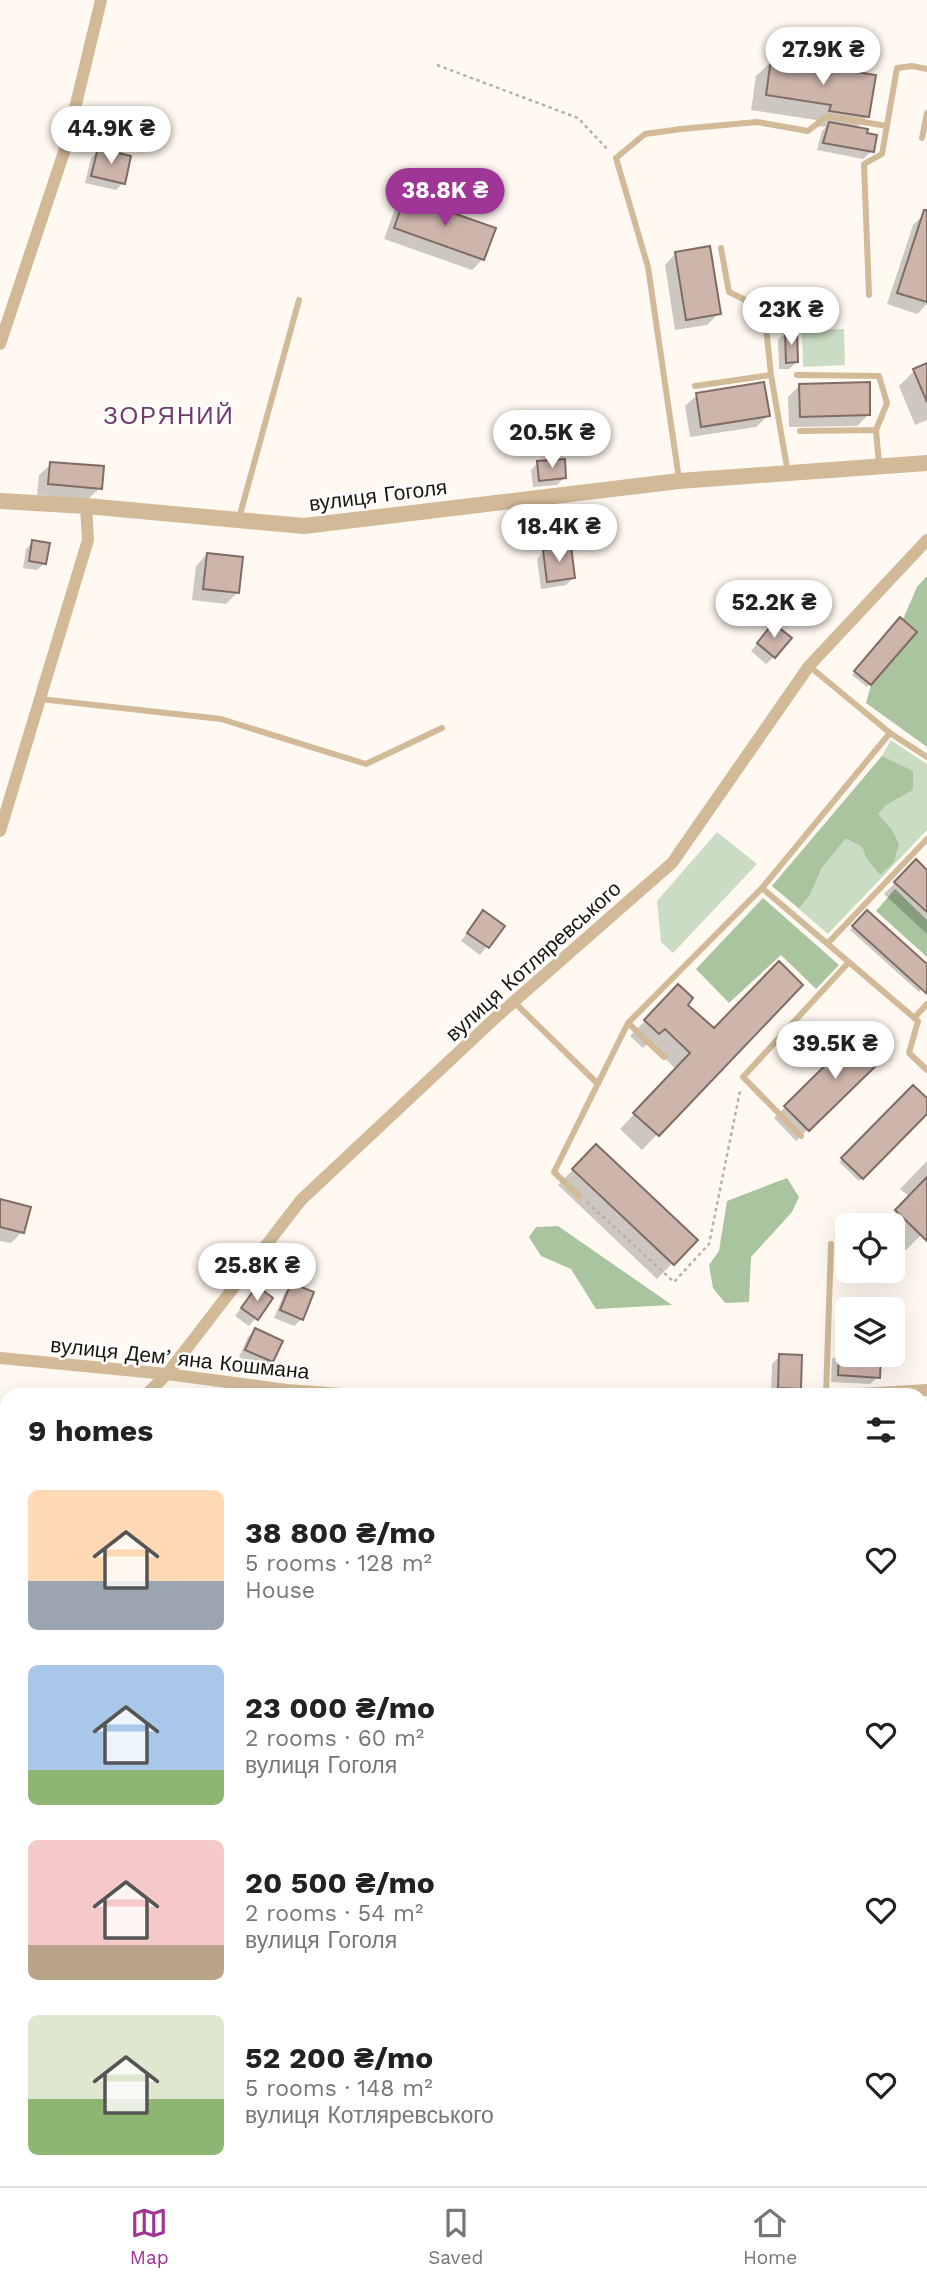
<!DOCTYPE html>
<html lang="en">
<head>
<meta charset="utf-8">
<style>
  :root { --surface:#fff; --page:#f2f2f2; --text:#222; --muted:#767676; --line:#e0e0e0; --accent:#9f3597 }
  body { margin:0; font-family:"Work Sans",sans-serif; background:var(--page); color:var(--text); height:100vh; display:flex; flex-direction:column; font-size:26px; white-space:nowrap }
  * { box-sizing:border-box; margin:0 }
  p { font-size:23px; color:var(--muted) }
  .icon { flex:none; width:38px; height:38px; fill:none; stroke:currentColor; stroke-width:2; stroke-linecap:round; stroke-linejoin:round }
  .map { position:relative; flex:1; overflow:hidden }
  .drawer { position:absolute; left:0px; top:1388px; width:928px; height:800px; display:flex; flex-direction:column; background:var(--surface); border-radius:21px 21px 0 0; box-shadow:0 7px 28px #0002 }
  .drawer>* { flex:none }
  .buttons { position:absolute; left:835px; top:1213px; display:grid; gap:14px }
  .buttons a { display:grid; place-items:center; width:70px; height:70px; border-radius:10px; background:var(--surface); box-shadow:0 7px 28px #0002; font-size:35px }
  .price { position:absolute; translate:-50% -60px; padding:0 16px; border-radius:24px; background:#fff; color:#222; font-size:23px; line-height:46px; filter:drop-shadow(0 2px 4px #0008) }
  .price::after { content:''; position:absolute; left:50%; top:42px; width:21px; height:16px; margin-left:-10px; background:inherit; clip-path:polygon(0 0,100% 0,50% 100%) }
  .price.on { background:var(--accent); color:#fff }
  ul { padding:0; list-style:none }
  li { display:flex; align-items:center; gap:21px; height:175px; padding:0 28px }
  li span { display:grid; place-items:center; flex:none; width:196px; height:140px; border-radius:10px; color:#555 }
  li>.icon { margin-inline-start:auto }
  span .icon { width:84px; height:84px; fill:#fffc; stroke-width:1 }
  li b { font-size:30px }
  h2 { display:flex; justify-content:space-between; align-items:center; height:84px; padding:0 28px; font-size:30px }
  .tabs { display:flex; justify-content:space-around; align-items:center; height:98px; border-top:2px solid var(--line); background:var(--surface); font-size:19px; color:var(--muted) }
  .tabs a { display:grid; justify-items:center; gap:4px }
  .tabs .on { color:var(--accent) }
  .map>svg:first-child { display:block }
  .green { fill:#cbdcc4 }
  .forest { fill:#abc4a0 }
  .shadow { fill:#0003 }
  .building { fill:#cdb5ac; stroke:#816c63; stroke-width:2 }
  .lines { fill:none; stroke-linecap:round; stroke-linejoin:round }
  .path { stroke:#b6b0a9; stroke-width:2.5; stroke-dasharray:3.5 3.5; stroke-linecap:butt }
  .service { stroke:#d2ba99; stroke-width:6 }
  .minor { stroke:#d2ba99; stroke-width:12 }
  .tertiary { stroke:#d2ba99; stroke-width:16 }
  .labels { text-anchor:middle; dominant-baseline:central; stroke-width:5; stroke-linejoin:round; paint-order:stroke }
  .street-label { font-size:21px; fill:#1b160f; stroke:#fff }
  .quarter-label { font-size:24px; letter-spacing:2px; fill:#6f3a6a; stroke:#fff }
</style>
</head>
<body>
<div class="map">
<svg width="927" height="2186" viewBox="0 0 927 2186">
  <rect width="100%" height="100%" fill="#fff9f1"/>
  <path class="green" d="M844 329 845 365 803 367 802 330Z
    M891 740 927 764V830L828 934 772 886 882 756Z
    M717 832 757 864 673 953 661 942 657 901Z"/>
  <path class="forest" d="M927 576V747L866 703 871 685 917 632 903 619 917 587Z
    M882 756 913 771V790L886 805 878 814 892 830 899 844 894 862 880 875 867 859 862 847 846 838 821 869 810 895 799 908 772 886Z
    M895 889 927 920V957L876 911Z
    M763 898 839 965 816 989 781 955 729 1003 696 969Z
    M787 1178 799 1197 792 1212 751 1257 749 1302 725 1303 713 1288 709 1265 719 1251 727 1201Z
    M558 1226 672 1305 596 1309 571 1269 541 1256 529 1237 536 1227Z"/>
  <path class="shadow" d="M772 61 868 116 856 128 865 135 875 136 871 152 863 159 817 150 822 131 826 127 815 126 816 120 751 110 756 76Z
    M99 150 123 183 116 190 85 183 91 158Z
    M406 198 483 259 472 270 384 239 395 209Z
    M924 214H927V304L917 314 887 304 913 225Z
    M676 253 719 313 707 325 675 330 665 265Z
    M785 333 797 362 789 369H779L778 340Z
    M927 365V420L915 425 899 386 914 371Z
    M800 385 868 415 857 426 789 427 788 397Z
    M697 395 768 416 756 427 690 437 685 406Z
    M538 462 564 478 557 485 533 487 531 470Z
    M51 464 100 488 88 499 37 495 39 475Z
    M33 542 45 563 37 570 23 568 26 549Z
    M544 551 573 578 566 585 541 589 537 559Z
    M207 554 238 592 226 604 192 600 196 566Z
    M900 620 915 632 867 687 852 675Z
    M766 633 774 657 766 664 751 651Z
    M916 862 927 872V934L884 894Z
    M483 912 503 926 480 955 461 941Z
    M867 913 927 967V983L919 992 850 930Z
    M801 985 642 1150 620 1129 676 1069 648 1043 643 1048 630 1036 678 987 686 1005 714 1030Z
    M860 1034 882 1057 796 1141 774 1118Z
    M913 1087 927 1100V1111L859 1181 839 1162Z
    M596 1146 695 1240 657 1279 558 1185Z
    M927 1161V1229L906 1250 892 1237V1225H883L910 1197 900 1189Z
    M0 1201 22 1232 11 1243 0 1241Z
    M292 1285 302 1319 294 1326 274 1318 285 1292Z
    M257 1288 256 1318 249 1326 235 1316Z
    M256 1330 281 1342 272 1361 264 1369 239 1357 248 1337Z
    M840 1352H847V1354L878 1377 870 1384 831 1382 832 1359Z
    M780 1356 799 1388 793 1395H771L772 1364Z"/>
  <path class="building" d="M771 59 876 75 869 117 829 111 831 105 766 95Z
    M829 122 868 129 867 133 877 135 874 152 823 143Z
    M98 148 131 156 125 184 91 176Z
    M405 196 496 228 484 260 394 228Z
    M924 210H927V302L897 293Z
    M710 246 721 314 686 320 675 252Z
    M785 331H797L798 362 786 363Z
    M927 363V402L913 369Z
    M764 382 770 416 701 427 696 393Z
    M870 382V415L800 417 799 384Z
    M565 459 566 478 539 481 537 461Z
    M50 462 104 466 102 489 48 484Z
    M32 540 50 543 46 564 29 561Z
    M571 546 575 578 547 582 543 550Z
    M207 553 243 557 239 593 203 589Z
    M900 617 917 632 871 685 854 671Z
    M773 623 792 638 775 658 757 643Z
    M916 859 927 870V912L894 882Z
    M483 910 505 926 489 948 467 933Z
    M867 910 927 964V994L852 926Z
    M779 961 803 985 659 1136 633 1113 690 1053 665 1029 659 1034 644 1020 678 984 693 998 688 1005 714 1028Z
    M860 1031 885 1057 809 1131 784 1106Z
    M913 1085 927 1098V1114L863 1179 841 1158Z
    M596 1144 698 1240 674 1265 572 1169Z
    M927 1177V1241L895 1210Z
    M0 1199 31 1207 24 1233 0 1227Z
    M291 1283 314 1292 303 1320 280 1310Z
    M257 1286 273 1298 258 1320 241 1308Z
    M255 1328 283 1341 273 1362 245 1350Z
    M779 1354 802 1355 801 1389 778 1388Z
    M839 1354H881L880 1378 838 1375Z"/>
  <g class="lines">
    <path class="path" d="M437 65 578 118 609 151
      M587 1202 674 1282 709 1244 740 1091"/>
    <path class="service" d="M922 138 927 113
      M721 248 729 292 764 309 771 375 788 473
      M869 295 864 164 882 154 897 68 912 66 927 69
      M797 375 879 376 887 403 876 430 879 464
      M695 386 771 375
      M800 431 876 430
      M679 479 648 267 616 158 645 134 681 129 757 122 808 131 827 116 887 126
      M239 518 299 300
      M809 666 890 733 927 757
      M40 699 221 719 366 764 442 728
      M762 888 918 1021 909 1053 927 1070
      M828 943 927 839
      M514 1002 598 1084
      M914 1018 927 1004
      M664 1057 628 1023 762 888 890 733
      M801 1136 743 1077 849 962
      M579 1196 554 1172 628 1023
      M826 1395 831 1244"/>
    <path class="minor" d="M0 344 66 146 101 0
      M0 831 88 540 86 506
      M0 1358 167 1374 287 1390 356 1395
      M146 1395 167 1374 301 1200 493 1020 672 863 809 666 927 540
      M844 1395 927 1390
      M0 1544 7 1537
      M920 1778 927 1770
      M0 1891 7 1899
      M920 1985 927 1987
      M539 2180 549 2186
      M580 2180 595 2186"/>
    <path class="tertiary" d="M0 501 86 506 304 526 679 481 927 463"/>
  </g>
  <g class="labels">
    <g class="street-label">
      <text transform="translate(378 495) rotate(-7)">вулиця Гоголя</text>
      <text transform="translate(533 961) rotate(-42)">вулиця Котляревського</text>
      <text transform="translate(180 1358) rotate(6)">вулиця Демʼяна Кошмана</text>
    </g>
    <g class="quarter-label">
      <text x="169" y="416">ЗОРЯНИЙ</text>
    </g>
  </g>
</svg>
<div class="buttons">
<a><svg class="icon" aria-label="locate" viewBox="0 0 24 24"><circle cx="12" cy="12" r="6"/><path d="M12 2v4M12 18v4M2 12h4M18 12h4"/></svg></a>
<a><svg class="icon" aria-label="layers" viewBox="0 0 24 24"><path d="M12 4l9 5-9 5-9-5zM3 14l9 5 9-5"/></svg></a>
</div>
<b class="price" style="left:823px;top:87px">27.9K ₴</b>
<b class="price" style="left:111px;top:166px">44.9K ₴</b>
<b class="price on" style="left:445px;top:228px">38.8K ₴</b>
<b class="price" style="left:791px;top:347px">23K ₴</b>
<b class="price" style="left:552px;top:470px">20.5K ₴</b>
<b class="price" style="left:559px;top:564px">18.4K ₴</b>
<b class="price" style="left:774px;top:640px">52.2K ₴</b>
<b class="price" style="left:835px;top:1081px">39.5K ₴</b>
<b class="price" style="left:257px;top:1303px">25.8K ₴</b>
<section class="drawer">
<h2>9 homes<svg class="icon" aria-label="filters" viewBox="0 0 24 24"><path d="M4 7h16M4 17h16"/><circle cx="9" cy="7" r="2"/><circle cx="15" cy="17" r="2"/></svg></h2>
<ul>
<li><span style="background:linear-gradient(#ffd9b3 65%,#9aa5b1 0)"><svg class="icon" aria-label="home" viewBox="0 0 24 24"><path d="M3 11l9-7 9 7M6 9v11h12V9"/></svg></span><div><b>38 800 ₴/mo</b><p>5 rooms · 128 m²</p><p>House</p></div><svg class="icon" aria-label="heart" viewBox="0 0 24 24"><path d="M12 20l-8-8c-3-5 5-10 8-4 3-6 11-1 8 4z"/></svg></li>
<li><span style="background:linear-gradient(#a9c7e8 75%,#8fb573 0)"><svg class="icon" aria-label="home" viewBox="0 0 24 24"><path d="M3 11l9-7 9 7M6 9v11h12V9"/></svg></span><div><b>23 000 ₴/mo</b><p>2 rooms · 60 m²</p><p>вулиця Гоголя</p></div><svg class="icon" aria-label="heart" viewBox="0 0 24 24"><path d="M12 20l-8-8c-3-5 5-10 8-4 3-6 11-1 8 4z"/></svg></li>
<li><span style="background:linear-gradient(#f6c9c9 75%,#b9a48a 0)"><svg class="icon" aria-label="home" viewBox="0 0 24 24"><path d="M3 11l9-7 9 7M6 9v11h12V9"/></svg></span><div><b>20 500 ₴/mo</b><p>2 rooms · 54 m²</p><p>вулиця Гоголя</p></div><svg class="icon" aria-label="heart" viewBox="0 0 24 24"><path d="M12 20l-8-8c-3-5 5-10 8-4 3-6 11-1 8 4z"/></svg></li>
<li><span style="background:linear-gradient(#dfe7d0 60%,#8fb573 0)"><svg class="icon" aria-label="home" viewBox="0 0 24 24"><path d="M3 11l9-7 9 7M6 9v11h12V9"/></svg></span><div><b>52 200 ₴/mo</b><p>5 rooms · 148 m²</p><p>вулиця Котляревського</p></div><svg class="icon" aria-label="heart" viewBox="0 0 24 24"><path d="M12 20l-8-8c-3-5 5-10 8-4 3-6 11-1 8 4z"/></svg></li>
</ul>
</section>
</div>
<nav class="tabs">
<a class="on"><svg class="icon" aria-label="map" viewBox="0 0 24 24"><path d="M3 6l6-2 6 2 6-2v14l-6 2-6-2-6 2zM9 4v14M15 6v14"/></svg>Map</a>
<a><svg class="icon" aria-label="saved" viewBox="0 0 24 24"><path d="M7 4h10v16l-5-4-5 4z"/></svg>Saved</a>
<a><svg class="icon" aria-label="home" viewBox="0 0 24 24"><path d="M3 11l9-7 9 7M6 9v11h12V9"/></svg>Home</a>
</nav>
</body>
</html>
